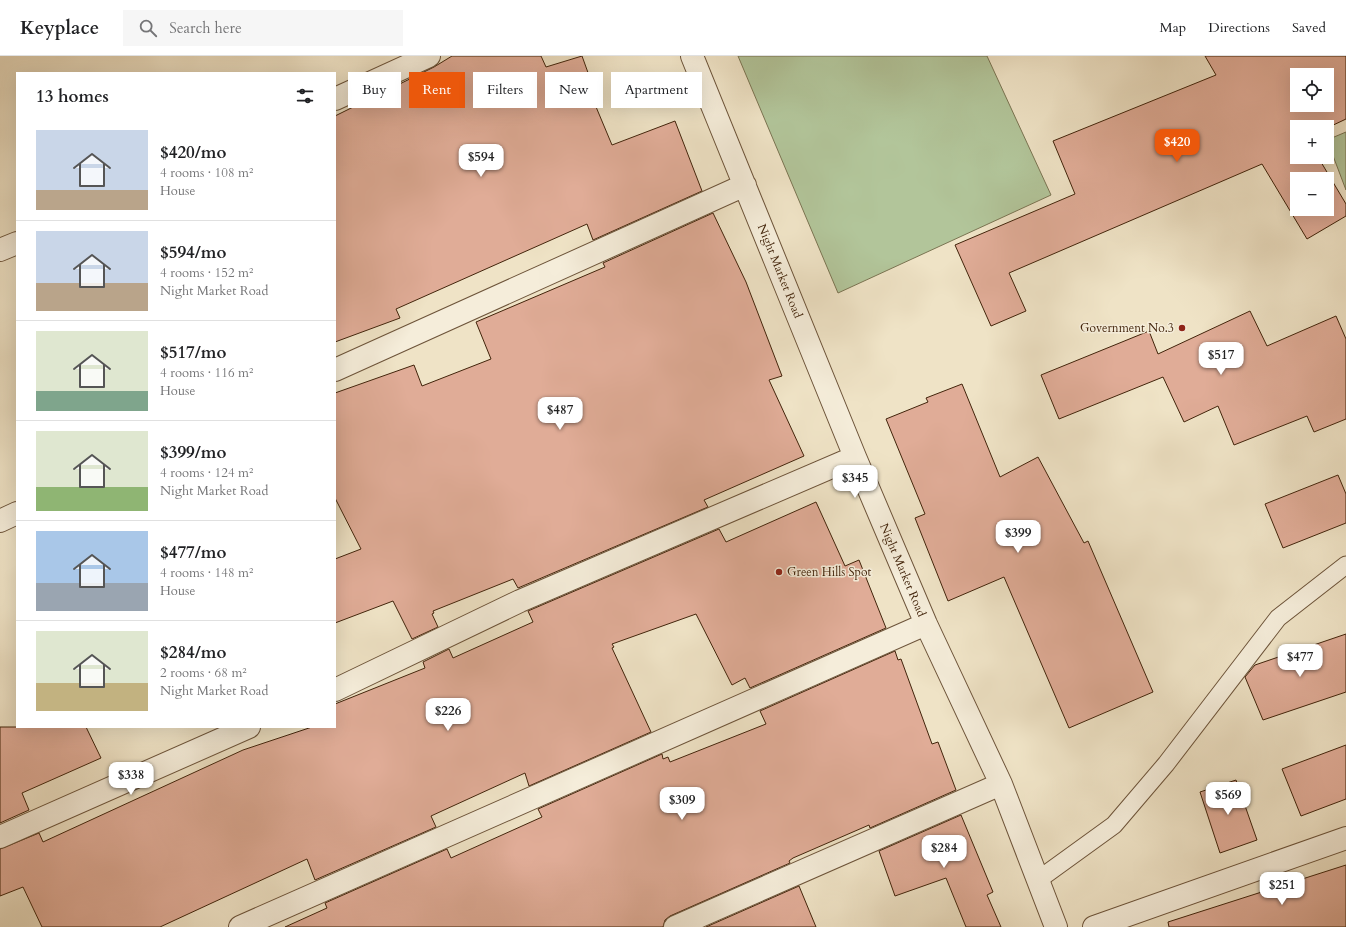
<!DOCTYPE html>
<html lang="en">
<head>
<meta charset="utf-8">
<style>
  :root { --surface:#fff; --page:#f6f6f6; --text:#202124; --muted:#757577; --line:#e0e0e0; --accent:#ea580c }
  body { margin:0; font-family:Cardo,serif; background:var(--page); color:var(--text); height:100vh; display:flex; flex-direction:column; font-size:15px; white-space:nowrap }
  * { box-sizing:border-box; margin:0 }
  p { font-size:13px; color:var(--muted) }
  .icon { flex:none; width:22px; height:22px; fill:none; stroke:currentColor; stroke-width:2; stroke-linecap:round; stroke-linejoin:round }
  .map { position:relative; flex:1; overflow:hidden }
  .details { position:absolute; left:16px; top:16px; width:320px; height:656px; display:flex; flex-direction:column; background:var(--surface); border-radius:0px; box-shadow:0 4px 16px #0002 }
  .details>* { flex:none }
  .hud { position:absolute; left:348px; top:16px; width:380px; height:36px; display:flex; gap:8px }
  .fabs { position:absolute; left:1290px; top:12px; display:grid; gap:8px }
  .fabs a { display:grid; place-items:center; width:44px; height:44px; border-radius:0px; background:var(--surface); box-shadow:0 4px 16px #0002; font-size:20px }
  .price { position:absolute; translate:-50% -34px; padding:0 9px; border-radius:8px; background:#fff; color:#222; font-size:13px; line-height:26px; filter:drop-shadow(0 1px 2px #0008) }
  .price::after { content:''; position:absolute; left:50%; top:24px; width:12px; height:9px; margin-left:-6px; background:inherit; clip-path:polygon(0 0,100% 0,50% 100%) }
  .price.current { background:var(--accent); color:#fff }
  ul { padding:0; list-style:none }
  li { display:flex; align-items:center; gap:12px; height:100px; padding:0 20px }
  li+li { border-top:1px solid var(--line) }
  li span { display:grid; place-items:center; flex:none; width:112px; height:80px; border-radius:0px; color:#555 }
  li>.icon { margin-inline-start:auto }
  span .icon { width:48px; height:48px; fill:#fffc; stroke-width:1 }
  li b { font-size:17px }
  h2 { display:flex; justify-content:space-between; align-items:center; height:48px; padding:0 20px; font-size:17px }
  .pill { padding:0 14px; border-radius:0px; background:var(--surface); box-shadow:0 4px 16px #0002; font-size:14px; line-height:36px }
  .pill.current { background:var(--accent); color:#fff }
  header { display:flex; align-items:center; gap:24px; box-sizing:border-box; height:56px; padding:0 20px; background:var(--surface); border-bottom:1px solid var(--line) }
  header strong { font-size:19px }
  nav { display:flex; gap:22px; margin-inline-start:auto; font-size:14px }
  .search { width:280px; height:36px; background:var(--page); display:flex; align-items:center; gap:10px; box-sizing:border-box; padding:0 14px; border-radius:0px; color:var(--muted); font-size:15px }
  .map>svg:first-child { display:block }
  .green { fill:#b2c59a; stroke:#7a7452 }
  .building { fill:#e0ac97; stroke:#42240b; fill-rule:evenodd }
  .lines { fill:none; stroke-linecap:round; stroke-linejoin:round }
  .service-casing { stroke:#6d543a; stroke-width:19 }
  .minor-casing { stroke:#6d543a; stroke-width:24 }
  .service { stroke:#f5edda; stroke-width:17 }
  .minor { stroke:#f5edda; stroke-width:22 }
  .poi-dot { fill:#8f2418; stroke:#f5edda; stroke-width:1.5 }
  .labels { text-anchor:middle; dominant-baseline:central; stroke-width:3; stroke-linejoin:round; paint-order:stroke }
  .street-label { font-size:12px; fill:#42240b; stroke:#f5edda }
  .poi-label { font-size:12px; fill:#42240b; stroke:#f5edda; text-anchor:end }
</style>
</head>
<body>
<header>
<strong>Keyplace</strong>
<div class="search"><svg class="icon" aria-label="search" viewBox="0 0 24 24"><circle cx="10" cy="10" r="6"/><path d="M15 15l6 6"/></svg>Search here</div>
<nav><a>Map</a><a>Directions</a><a>Saved</a></nav>
</header>
<div class="map">
<svg width="1346" height="871" viewBox="0 0 1346 871">
  <rect width="100%" height="100%" fill="#efe3c6"/>
  <filter id="stains"><feTurbulence type="fractalNoise" baseFrequency=".005" numOctaves="4"/><feColorMatrix values="0 0 0 0 .2 0 0 0 0 .09 0 0 0 0 .02 0 0 0 .5 -.17"/></filter>
  <radialGradient id="worn" r=".72"><stop offset=".6" stop-color="#630" stop-opacity="0"/><stop offset="1" stop-color="#630" stop-opacity=".3"/></radialGradient>
  <path class="green" d="M738 0H987L1051 139 838 237Z
    M1346 76V134L1327 84Z"/>
  <path class="building" d="M452 0H541L546 11 582 0 591 25 586 27 612 89 675 65 702 135 593 184 587 168 396 253 400 262 335 286V60L434 11Z
    M1205 0H1346V63L1327 72V71H1297V101H1318L1346 148V160L1307 183 1262 108 1009 217 1026 255 991 270 955 189 1075 138 1053 85 1216 19ZM1297 19H1327V49H1297ZM1297 123H1327V153H1297Z
    M713 157 746 226 782 320 769 324 804 400 704 444 708 451 518 532 513 523 433 555 434 557 432 558 438 571 412 583 393 545 335 567V503L361 493 335 442V337L414 309 422 330 491 303 476 266 605 211 603 207Z
    M1250 255 1267 290 1336 260 1346 283V363L1314 376 1307 360 1234 389 1218 350 1184 366 1163 321 1059 363 1041 319 1149 275 1158 298Z
    M962 328 1000 421 1038 401 1084 487 1088 485 1153 636 1069 672 1004 521 948 545 915 462 925 458 886 363 928 346 926 342Z
    M1338 419 1346 438V467L1283 492 1265 448Z
    M816 446 845 510 859 504 886 572 750 632 745 622 732 629 696 558 612 588 614 591 612 592 651 676 529 730 525 717 431 760 436 771 315 824 307 803 160 871H42L23 831 0 840V793L39 777 43 786 243 694 312 671H335V648L425 612 423 606 449 593 453 602 533 566 528 555 719 473 726 486Z
    M1346 578V636L1263 664 1245 621 1255 609Z
    M895 595 898 604 901 603 932 688 938 686 956 734 870 772 869 769 793 802 789 805 790 807 670 860 665 864 663 871H285L327 852 325 847 447 793 451 802 542 761 538 753 662 698 663 703 668 701 670 706 766 668 760 655Z
    M0 671H86L101 702 22 737 29 754 0 767Z
    M1346 689V743L1301 760 1282 713Z
    M1236 724 1257 784 1220 797 1200 736Z
    M961 759 993 836 987 839 1001 871H966L946 822 895 840 879 795Z
    M1346 809V871H1169L1168 866Z
    M799 830 816 871H706Z"/>
  <g class="lines">
    <defs>
      <path id="service" d="M1038 824 1114 769 1166 708 1278 562 1346 509"/>
      <path id="minor" d="M692 0 855 401 926 568 1001 728 1056 871
        M335 43 429 0
        M0 194 17 187
        M335 314 745 129
        M0 465 17 457
        M335 634 520 545 855 401
        M0 781 249 671
        M240 871 926 568
        M675 871 1001 728
        M1094 871 1346 782"/>
    </defs>
    <use href="#service" class="service-casing"/>
    <use href="#minor" class="minor-casing"/>
    <use href="#service" class="service"/>
    <use href="#minor" class="minor"/>
  </g>
  <g class="poi-dot">
    <circle cx="1182" cy="272" r="4"/>
    <circle cx="779" cy="516" r="4"/>
  </g>
  <g class="labels">
    <g class="street-label">
      <text transform="translate(780 215) rotate(68)">Night Market Road</text>
      <text transform="translate(903 514) rotate(67)">Night Market Road</text>
    </g>
    <g class="poi-label">
      <text x="1174" y="272">Government No.3</text>
      <text x="787" y="516" text-anchor="start">Green Hills Spot</text>
    </g>
  </g>
  <rect width="100%" height="100%" filter="url(#stains)"/>
  <rect width="100%" height="100%" fill="url(#worn)"/>
</svg>
<div class="fabs">
<a><svg class="icon" aria-label="locate" viewBox="0 0 24 24"><circle cx="12" cy="12" r="6"/><path d="M12 2v4M12 18v4M2 12h4M18 12h4"/></svg></a>
<a>+</a>
<a>−</a>
</div>
<b class="price current" style="left:1177px;top:107px">$420</b>
<b class="price" style="left:481px;top:122px">$594</b>
<b class="price" style="left:1221px;top:320px">$517</b>
<b class="price" style="left:560px;top:375px">$487</b>
<b class="price" style="left:855px;top:443px">$345</b>
<b class="price" style="left:1018px;top:498px">$399</b>
<b class="price" style="left:1300px;top:622px">$477</b>
<b class="price" style="left:448px;top:676px">$226</b>
<b class="price" style="left:131px;top:740px">$338</b>
<b class="price" style="left:1228px;top:760px">$569</b>
<b class="price" style="left:682px;top:765px">$309</b>
<b class="price" style="left:944px;top:813px">$284</b>
<b class="price" style="left:1282px;top:850px">$251</b>
<div class="hud">
<a class="pill">Buy</a>
<a class="pill current">Rent</a>
<a class="pill">Filters</a>
<a class="pill">New</a>
<a class="pill">Apartment</a>
</div>
<section class="details">
<h2>13 homes<svg class="icon" aria-label="filters" viewBox="0 0 24 24"><path d="M4 7h16M4 17h16"/><circle cx="9" cy="7" r="2"/><circle cx="15" cy="17" r="2"/></svg></h2>
<ul>
<li><span style="background:linear-gradient(#c9d6e8 75%,#b9a48a 0)"><svg class="icon" aria-label="home" viewBox="0 0 24 24"><path d="M3 11l9-7 9 7M6 9v11h12V9"/></svg></span><div><b>$420/mo</b><p>4 rooms · 108 m²</p><p>House</p></div></li>
<li><span style="background:linear-gradient(#c9d6e8 65%,#b9a48a 0)"><svg class="icon" aria-label="home" viewBox="0 0 24 24"><path d="M3 11l9-7 9 7M6 9v11h12V9"/></svg></span><div><b>$594/mo</b><p>4 rooms · 152 m²</p><p>Night Market Road</p></div></li>
<li><span style="background:linear-gradient(#dfe7d0 75%,#7fa58c 0)"><svg class="icon" aria-label="home" viewBox="0 0 24 24"><path d="M3 11l9-7 9 7M6 9v11h12V9"/></svg></span><div><b>$517/mo</b><p>4 rooms · 116 m²</p><p>House</p></div></li>
<li><span style="background:linear-gradient(#dfe7d0 70%,#8fb573 0)"><svg class="icon" aria-label="home" viewBox="0 0 24 24"><path d="M3 11l9-7 9 7M6 9v11h12V9"/></svg></span><div><b>$399/mo</b><p>4 rooms · 124 m²</p><p>Night Market Road</p></div></li>
<li><span style="background:linear-gradient(#a9c7e8 65%,#9aa5b1 0)"><svg class="icon" aria-label="home" viewBox="0 0 24 24"><path d="M3 11l9-7 9 7M6 9v11h12V9"/></svg></span><div><b>$477/mo</b><p>4 rooms · 148 m²</p><p>House</p></div></li>
<li><span style="background:linear-gradient(#dfe7d0 65%,#c2b280 0)"><svg class="icon" aria-label="home" viewBox="0 0 24 24"><path d="M3 11l9-7 9 7M6 9v11h12V9"/></svg></span><div><b>$284/mo</b><p>2 rooms · 68 m²</p><p>Night Market Road</p></div></li>
</ul>
</section>
</div>
</body>
</html>
